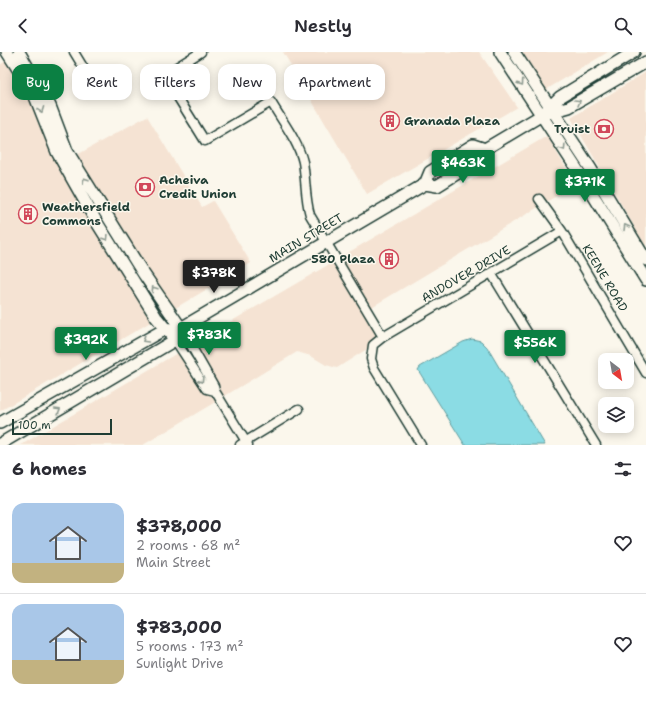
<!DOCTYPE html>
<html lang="en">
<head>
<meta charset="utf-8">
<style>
  :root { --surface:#fff; --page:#f7f7f7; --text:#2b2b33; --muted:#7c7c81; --line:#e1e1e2; --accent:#0b8043 }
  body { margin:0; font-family:"Shantell Sans",sans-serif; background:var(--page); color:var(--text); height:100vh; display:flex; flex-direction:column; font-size:15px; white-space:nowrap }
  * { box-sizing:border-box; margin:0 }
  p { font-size:13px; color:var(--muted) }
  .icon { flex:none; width:22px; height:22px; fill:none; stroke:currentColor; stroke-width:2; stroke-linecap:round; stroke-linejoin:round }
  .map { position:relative; height:393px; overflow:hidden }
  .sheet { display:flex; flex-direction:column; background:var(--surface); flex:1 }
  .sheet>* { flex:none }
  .banner { position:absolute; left:12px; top:12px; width:400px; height:36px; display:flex; gap:8px }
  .needle { width:26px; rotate:149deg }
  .tools { position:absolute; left:598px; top:301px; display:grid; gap:8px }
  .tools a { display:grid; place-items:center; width:36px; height:36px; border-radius:8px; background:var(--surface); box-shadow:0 2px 10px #0003; font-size:20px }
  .scale { position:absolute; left:12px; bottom:10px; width:100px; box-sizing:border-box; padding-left:4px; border:2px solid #1f3d34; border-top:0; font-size:11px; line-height:14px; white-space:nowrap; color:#1f3d34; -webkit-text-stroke:3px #fbf7ec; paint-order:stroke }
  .price { position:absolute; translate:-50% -34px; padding:0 9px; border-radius:4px; background:var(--accent); color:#fff; font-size:13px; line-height:26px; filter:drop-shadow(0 1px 2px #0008) }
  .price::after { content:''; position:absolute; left:50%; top:24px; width:12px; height:9px; margin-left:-6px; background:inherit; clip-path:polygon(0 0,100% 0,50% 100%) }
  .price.current { background:#222; color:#fff }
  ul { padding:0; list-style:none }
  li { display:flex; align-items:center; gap:12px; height:100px; padding:0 12px }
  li+li { border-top:1px solid var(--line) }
  li span { display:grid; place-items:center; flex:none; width:112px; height:80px; border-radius:12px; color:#555 }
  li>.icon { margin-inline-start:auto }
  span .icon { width:48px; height:48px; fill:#fffc; stroke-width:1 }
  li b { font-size:17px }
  h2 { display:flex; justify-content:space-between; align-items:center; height:48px; padding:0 12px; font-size:17px }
  .pill { padding:0 14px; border-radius:12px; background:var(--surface); box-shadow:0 2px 10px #0003; font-size:14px; line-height:36px }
  .pill.current { background:var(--accent); color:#fff }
  header { display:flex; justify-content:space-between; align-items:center; height:52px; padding:0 12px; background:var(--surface); font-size:18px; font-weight:600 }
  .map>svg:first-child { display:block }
  .built { fill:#f5e3d3 }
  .water { fill:#8bdce4; stroke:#609c9e }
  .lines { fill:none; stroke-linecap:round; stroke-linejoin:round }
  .street-casing { stroke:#1f3d34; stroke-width:11 }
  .secondary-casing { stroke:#1f3d34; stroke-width:14 }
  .street { stroke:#fbf7ec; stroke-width:8 }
  .secondary { stroke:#fbf7ec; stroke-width:11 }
  .oneway { stroke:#8d9a90 }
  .labels { text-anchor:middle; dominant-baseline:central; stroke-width:3; stroke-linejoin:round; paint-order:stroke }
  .poi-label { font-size:12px; font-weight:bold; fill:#1f3d34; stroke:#fbf7ec; text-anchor:start }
  .street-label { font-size:12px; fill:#1f3d34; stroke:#fbf7ec }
</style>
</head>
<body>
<header><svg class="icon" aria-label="back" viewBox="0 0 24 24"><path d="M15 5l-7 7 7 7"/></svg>Nestly<svg class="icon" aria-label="search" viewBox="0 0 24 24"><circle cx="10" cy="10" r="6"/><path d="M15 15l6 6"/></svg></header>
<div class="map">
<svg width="646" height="393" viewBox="0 0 646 393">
  <rect width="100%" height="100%" fill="#fbf7ec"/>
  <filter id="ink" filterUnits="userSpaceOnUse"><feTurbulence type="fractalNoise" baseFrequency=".025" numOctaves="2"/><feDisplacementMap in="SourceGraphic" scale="8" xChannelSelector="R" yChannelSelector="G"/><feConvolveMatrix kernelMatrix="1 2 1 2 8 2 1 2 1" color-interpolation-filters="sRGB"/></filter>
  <g filter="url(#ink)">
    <path class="built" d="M283 0H479L517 55 367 142Z
      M518 0H608L544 39Z
      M19 7 166 262 160 265 99 168Z
      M7 8 31 44 154 268 0 359V13Z
      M646 20V195L571 66Z
      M147 64 202 155 213 149 251 211 172 258 75 104Z
      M547 84 576 133 546 150 539 142 534 146 540 154 370 256 339 206Z
      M333 210 378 284 370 290 367 297 337 316 326 313 311 304 297 300 223 345 218 331 194 291Z
      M179 300 204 339 217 349 143 393H21Z"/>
    <path class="water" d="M472 287 481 289 487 295 545 393H465L418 318 420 315 463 290Z"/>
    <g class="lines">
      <defs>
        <path id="street" d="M74 0 91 28 104 35
          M201 0 164 23 205 89 271 50C282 69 298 89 303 110 306 128 305 146 310 163L383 285
          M539 147 562 179 646 321
          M491 221 596 393
          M181 276 214 334 215 339 248 393
          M175 288 207 337 215 339
          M240 393 299 357
          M421 393 374 316 371 307 373 293 383 285 562 179"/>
        <path id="secondary" d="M7 0 34 42 57 100 96 169 156 265 175 288
          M19 0 50 54 67 99 143 221 181 276
          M500 0 580 122 646 228
          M514 0 591 117 646 208
          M548 61 569 55 646 10
          M425 132 437 134 480 107 485 97 542 63 560 45 634 0
          M0 371 165 277 181 276 425 132 430 120 473 93 485 97
          M0 392 175 288 177 282"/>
      </defs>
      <use href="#street" class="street-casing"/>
      <use href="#secondary" class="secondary-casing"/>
      <use href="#street" class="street"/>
      <use href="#secondary" class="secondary"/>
    </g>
    <defs><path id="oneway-chevron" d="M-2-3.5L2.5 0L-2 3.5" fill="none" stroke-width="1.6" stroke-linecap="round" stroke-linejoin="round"/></defs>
    <g class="oneway">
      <use href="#oneway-chevron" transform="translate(521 31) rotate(56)"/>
      <use href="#oneway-chevron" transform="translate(578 50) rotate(-30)"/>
      <use href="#oneway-chevron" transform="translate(41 58) rotate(69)"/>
      <use href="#oneway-chevron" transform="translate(563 96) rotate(57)"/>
      <use href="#oneway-chevron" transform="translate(85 128) rotate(-122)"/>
      <use href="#oneway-chevron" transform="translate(626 175) rotate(-121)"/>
      <use href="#oneway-chevron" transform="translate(106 186) rotate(58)"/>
      <use href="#oneway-chevron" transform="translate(154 237) rotate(-123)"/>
      <use href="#oneway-chevron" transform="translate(145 288) rotate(150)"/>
      <use href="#oneway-chevron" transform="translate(201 328) rotate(58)"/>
      <use href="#oneway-chevron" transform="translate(58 358) rotate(-30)"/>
    </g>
  </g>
  <defs>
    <symbol id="building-ring" viewBox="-11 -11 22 22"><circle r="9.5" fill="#fbf7ec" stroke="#d1495b" stroke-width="1.5"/><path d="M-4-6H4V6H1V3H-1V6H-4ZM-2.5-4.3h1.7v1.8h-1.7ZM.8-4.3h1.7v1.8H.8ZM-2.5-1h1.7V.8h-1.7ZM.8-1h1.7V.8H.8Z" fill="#d1495b"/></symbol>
    <symbol id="bank-ring" viewBox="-11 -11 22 22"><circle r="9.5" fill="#fbf7ec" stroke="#d1495b" stroke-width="1.5"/><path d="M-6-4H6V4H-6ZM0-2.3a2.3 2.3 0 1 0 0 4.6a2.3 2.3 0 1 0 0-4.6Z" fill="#d1495b"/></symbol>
  </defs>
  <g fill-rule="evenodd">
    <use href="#building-ring" x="379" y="58" width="22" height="22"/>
    <use href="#bank-ring" x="593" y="66" width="22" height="22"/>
    <use href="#bank-ring" x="134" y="124" width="22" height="22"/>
    <use href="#building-ring" x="17" y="151" width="22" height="22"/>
    <use href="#building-ring" x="378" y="196" width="22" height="22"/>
  </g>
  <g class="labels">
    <g class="poi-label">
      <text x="404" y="69">Granada Plaza</text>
      <text x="590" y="77" text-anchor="end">Truist</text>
      <text x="159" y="128">Acheiva<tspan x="159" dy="14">Credit Union</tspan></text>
      <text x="42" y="155">Weathersfield<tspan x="42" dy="14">Commons</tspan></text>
      <text x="375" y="207" text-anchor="end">580 Plaza</text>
    </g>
    <g class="street-label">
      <text transform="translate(306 186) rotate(-31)">MAIN STREET</text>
      <text transform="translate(466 222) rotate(-30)">ANDOVER DRIVE</text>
      <text transform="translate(605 226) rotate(59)">KEENE ROAD</text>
    </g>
  </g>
</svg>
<div class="tools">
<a><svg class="needle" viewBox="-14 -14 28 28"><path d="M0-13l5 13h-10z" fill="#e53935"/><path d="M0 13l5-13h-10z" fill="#7c7c81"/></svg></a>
<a><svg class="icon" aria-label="layers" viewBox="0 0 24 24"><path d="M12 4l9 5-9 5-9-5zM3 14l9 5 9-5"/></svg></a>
</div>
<div class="scale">100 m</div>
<b class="price" style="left:463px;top:132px">$463K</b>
<b class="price" style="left:585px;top:151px">$371K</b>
<b class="price current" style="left:214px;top:242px">$378K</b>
<b class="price" style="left:209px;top:304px">$783K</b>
<b class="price" style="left:86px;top:309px">$392K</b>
<b class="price" style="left:535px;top:312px">$556K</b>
<div class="banner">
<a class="pill current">Buy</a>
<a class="pill">Rent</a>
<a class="pill">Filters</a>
<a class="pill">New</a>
<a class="pill">Apartment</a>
</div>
</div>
<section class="sheet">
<h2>6 homes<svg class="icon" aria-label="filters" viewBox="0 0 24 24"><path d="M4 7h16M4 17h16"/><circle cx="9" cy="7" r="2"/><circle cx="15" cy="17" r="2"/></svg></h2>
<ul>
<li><span style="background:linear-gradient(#a9c7e8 75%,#c2b280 0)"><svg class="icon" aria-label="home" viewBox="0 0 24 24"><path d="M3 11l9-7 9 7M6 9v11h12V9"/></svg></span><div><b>$378,000</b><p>2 rooms · 68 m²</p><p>Main Street</p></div><svg class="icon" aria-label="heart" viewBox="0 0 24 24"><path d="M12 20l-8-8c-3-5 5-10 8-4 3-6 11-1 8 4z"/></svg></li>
<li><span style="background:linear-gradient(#a9c7e8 70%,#c2b280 0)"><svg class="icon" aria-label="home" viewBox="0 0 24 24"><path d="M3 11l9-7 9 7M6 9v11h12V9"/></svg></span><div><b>$783,000</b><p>5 rooms · 173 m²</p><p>Sunlight Drive</p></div><svg class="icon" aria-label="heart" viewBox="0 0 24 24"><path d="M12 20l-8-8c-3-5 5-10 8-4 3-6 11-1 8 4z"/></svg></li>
</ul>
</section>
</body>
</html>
